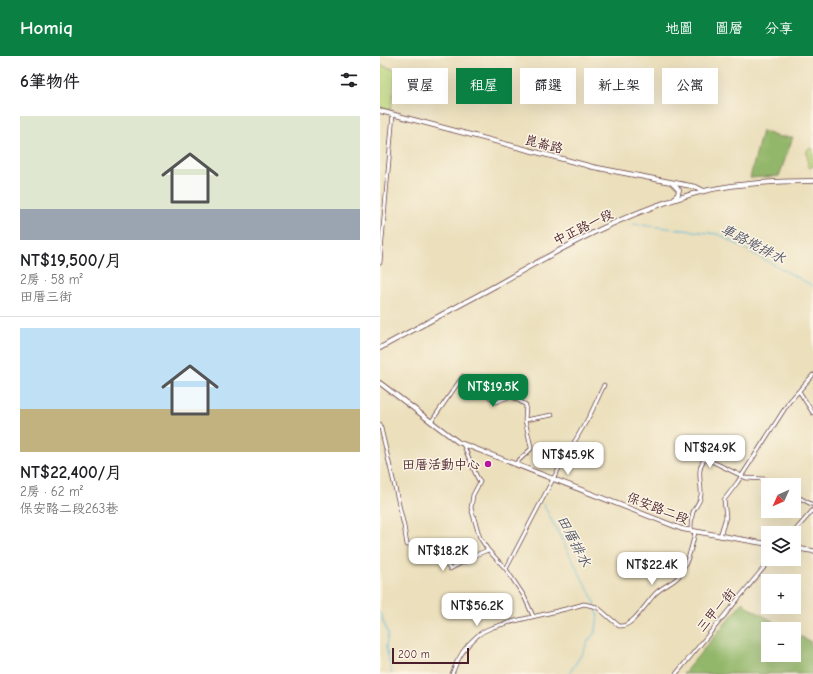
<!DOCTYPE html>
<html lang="zh-TW">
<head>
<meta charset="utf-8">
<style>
  :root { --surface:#fff; --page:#f2f2f2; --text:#202124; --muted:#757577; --line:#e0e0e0; --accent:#0b8043 }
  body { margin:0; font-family:"Comic Neue","LXGW WenKai TC",sans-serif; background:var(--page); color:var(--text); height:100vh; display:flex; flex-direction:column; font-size:15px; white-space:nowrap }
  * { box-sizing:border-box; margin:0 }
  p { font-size:13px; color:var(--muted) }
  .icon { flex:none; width:22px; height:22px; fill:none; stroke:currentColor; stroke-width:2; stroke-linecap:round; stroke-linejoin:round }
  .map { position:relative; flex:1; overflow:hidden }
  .side { display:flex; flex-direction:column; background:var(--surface); width:380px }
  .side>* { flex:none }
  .guide { position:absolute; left:12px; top:12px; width:361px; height:36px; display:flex; gap:8px }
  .needle { width:26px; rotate:225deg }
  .tools { position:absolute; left:381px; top:422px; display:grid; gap:8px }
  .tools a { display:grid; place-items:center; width:40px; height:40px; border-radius:0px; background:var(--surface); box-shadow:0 4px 16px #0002; font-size:20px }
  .scale { position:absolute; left:12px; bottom:10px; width:77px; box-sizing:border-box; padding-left:4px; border:2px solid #4a1f2b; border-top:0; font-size:11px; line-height:14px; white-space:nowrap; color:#4a1f2b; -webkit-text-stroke:3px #fcf5e5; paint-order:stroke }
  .price { position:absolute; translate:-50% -34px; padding:0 9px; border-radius:8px; background:#fff; color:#222; font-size:13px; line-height:26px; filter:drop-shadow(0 1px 2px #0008) }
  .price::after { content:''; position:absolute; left:50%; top:24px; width:12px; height:9px; margin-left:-6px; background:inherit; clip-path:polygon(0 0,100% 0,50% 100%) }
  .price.selected { background:var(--accent); color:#fff }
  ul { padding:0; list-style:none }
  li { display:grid; align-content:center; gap:8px; height:212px; padding:0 20px }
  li+li { border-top:1px solid var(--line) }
  li span { display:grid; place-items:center; height:124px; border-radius:0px; color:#555 }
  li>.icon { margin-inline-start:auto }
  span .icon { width:72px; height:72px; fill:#fffc; stroke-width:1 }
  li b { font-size:17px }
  h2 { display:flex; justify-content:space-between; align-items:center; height:48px; padding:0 20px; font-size:17px }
  .tag { padding:0 14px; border-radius:0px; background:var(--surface); box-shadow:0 4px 16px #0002; font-size:14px; line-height:36px }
  .tag.selected { background:var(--accent); color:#fff }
  header { display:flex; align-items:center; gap:24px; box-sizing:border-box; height:56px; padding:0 20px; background:var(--accent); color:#fff }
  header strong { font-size:19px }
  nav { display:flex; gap:22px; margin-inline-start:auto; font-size:14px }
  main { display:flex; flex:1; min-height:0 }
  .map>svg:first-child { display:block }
  .green { fill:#bad67b; stroke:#827a53 }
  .forest { fill:#93b76b; stroke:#6e6b4b }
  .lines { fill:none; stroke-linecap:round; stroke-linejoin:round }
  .stream { stroke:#5dbadb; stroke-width:1 }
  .street-casing { stroke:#623c41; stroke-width:4.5 }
  .secondary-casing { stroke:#623c41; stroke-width:5.5 }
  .street { stroke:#fff; stroke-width:3 }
  .secondary { stroke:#fff; stroke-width:4 }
  .poi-dot { fill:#b5179e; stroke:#fcf5e5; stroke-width:1.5 }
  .labels { text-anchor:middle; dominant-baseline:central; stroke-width:3; stroke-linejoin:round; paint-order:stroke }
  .street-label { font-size:13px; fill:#4a1f2b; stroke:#fcf5e5 }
  .poi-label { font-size:13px; fill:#4a1f2b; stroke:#fcf5e5; text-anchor:end }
  .water-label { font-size:14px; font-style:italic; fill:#515569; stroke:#fcf5e5 }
</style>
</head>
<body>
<header>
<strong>Homiq</strong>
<nav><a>地圖</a><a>圖層</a><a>分享</a></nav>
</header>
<main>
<section class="side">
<h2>6筆物件<svg class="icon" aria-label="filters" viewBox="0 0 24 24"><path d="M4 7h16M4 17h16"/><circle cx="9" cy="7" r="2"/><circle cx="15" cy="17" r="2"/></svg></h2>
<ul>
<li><span style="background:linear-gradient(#dfe7d0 75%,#9aa5b1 0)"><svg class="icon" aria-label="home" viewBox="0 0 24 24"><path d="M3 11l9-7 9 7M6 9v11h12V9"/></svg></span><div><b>NT$19,500/月</b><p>2房 · 58 m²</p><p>田厝三街</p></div></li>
<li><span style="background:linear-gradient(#bfe0f5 65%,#c2b280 0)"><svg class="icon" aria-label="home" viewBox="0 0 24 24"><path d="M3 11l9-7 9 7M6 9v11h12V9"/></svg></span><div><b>NT$22,400/月</b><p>2房 · 62 m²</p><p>保安路二段263巷</p></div></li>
</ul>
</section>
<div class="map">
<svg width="433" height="618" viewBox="0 0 433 618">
  <rect width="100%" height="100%" fill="#fcf5e5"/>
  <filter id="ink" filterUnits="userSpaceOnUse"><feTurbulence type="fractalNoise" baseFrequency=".025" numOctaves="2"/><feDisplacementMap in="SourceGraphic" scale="8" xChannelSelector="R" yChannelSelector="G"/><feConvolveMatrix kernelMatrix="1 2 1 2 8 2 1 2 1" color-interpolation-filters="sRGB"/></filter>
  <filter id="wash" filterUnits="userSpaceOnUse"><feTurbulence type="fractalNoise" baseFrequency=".012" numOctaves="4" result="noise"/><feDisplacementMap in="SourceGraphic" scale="16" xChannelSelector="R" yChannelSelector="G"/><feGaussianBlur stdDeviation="0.9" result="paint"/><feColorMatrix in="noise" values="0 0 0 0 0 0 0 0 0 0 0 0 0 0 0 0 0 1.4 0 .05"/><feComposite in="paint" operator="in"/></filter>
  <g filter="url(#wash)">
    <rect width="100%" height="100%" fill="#ebdfbc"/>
    <path class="green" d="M0 9 16 14 11 54 0 52Z
      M429 92 433 93V110L430 112 428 110 427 95Z"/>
    <path class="forest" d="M382 75 398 81H413L399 120 370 122Z
      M363 546 366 550 407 573H388V599H414V577L431 586 430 588 433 590V618H303Z"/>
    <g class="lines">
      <path class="stream" d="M253 168 338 178 433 230
        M163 448 214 545 218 559 216 573 214 578 208 585 203 596 189 618
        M0 557 8 578 6 591 12 618"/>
    </g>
  </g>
  <g filter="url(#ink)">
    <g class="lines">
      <defs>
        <path id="street" d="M0 207 13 58
          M419 335 433 357
          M145 364 172 359
          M51 366 83 320 116 346 131 340 133 341 146 349 145 364 151 391V393L135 408
          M0 368 24 470 27 489H33L50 501 55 502 65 507 70 513 98 498 108 494
          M83 388 97 421 100 426 93 439 91 452 100 482 108 494 126 513 144 540 153 560
          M414 439 433 449
          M311 475C311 469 311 462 313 456 316 449 320 447 321 439 322 428 316 414 324 404H329L366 422 384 423 395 429
          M413 477 433 454
          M340 480 346 461 344 444 357 427 409 346 433 319
          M126 513 173 423 211 357 224 329
          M72 618C77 603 85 590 97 580 107 571 122 569 135 565 158 559 181 555 204 548L217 551 239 570C252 572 267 546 275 538 282 530 294 527 299 520 308 507 312 491 315 476
          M296 618 391 503"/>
        <path id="secondary" d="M0 55 213 111 316 131 324 135
          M292 127 299 134 298 138 293 144
          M0 292C38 271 77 251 115 230 182 192 248 154 324 135 359 127 397 125 433 125
          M0 327 78 386 302 473 388 488
          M414 492 433 495"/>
      </defs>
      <use href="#street" class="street-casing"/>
      <use href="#secondary" class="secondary-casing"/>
      <use href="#street" class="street"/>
      <use href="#secondary" class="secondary"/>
    </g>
  </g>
  <circle class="poi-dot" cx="108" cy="408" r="4"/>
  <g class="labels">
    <g class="street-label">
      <text transform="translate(164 88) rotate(14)">崑崙路</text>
      <text transform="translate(203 171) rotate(-26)">中正路一段</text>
      <text transform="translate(278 452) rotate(21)">保安路二段</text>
      <text transform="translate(336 554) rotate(-50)">三甲一街</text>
    </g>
    <g class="poi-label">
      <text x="100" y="408">田厝活動中心</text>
    </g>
    <g class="water-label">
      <text transform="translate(373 188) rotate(27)">車路墘排水</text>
      <text transform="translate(194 485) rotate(62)">田厝排水</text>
    </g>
  </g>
</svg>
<div class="tools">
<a><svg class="needle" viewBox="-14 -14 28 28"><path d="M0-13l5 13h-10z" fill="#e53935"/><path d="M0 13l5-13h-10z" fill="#757577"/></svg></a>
<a><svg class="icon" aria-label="layers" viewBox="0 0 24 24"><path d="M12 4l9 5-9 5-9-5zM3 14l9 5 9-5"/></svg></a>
<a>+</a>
<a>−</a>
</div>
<div class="scale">200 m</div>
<b class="price selected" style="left:113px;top:352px">NT$19.5K</b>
<b class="price" style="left:330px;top:413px">NT$24.9K</b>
<b class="price" style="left:188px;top:420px">NT$45.9K</b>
<b class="price" style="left:63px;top:516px">NT$18.2K</b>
<b class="price" style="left:272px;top:530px">NT$22.4K</b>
<b class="price" style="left:97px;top:571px">NT$56.2K</b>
<div class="guide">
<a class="tag">買屋</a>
<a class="tag selected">租屋</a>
<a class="tag">篩選</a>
<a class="tag">新上架</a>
<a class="tag">公寓</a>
</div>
</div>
</main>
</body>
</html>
